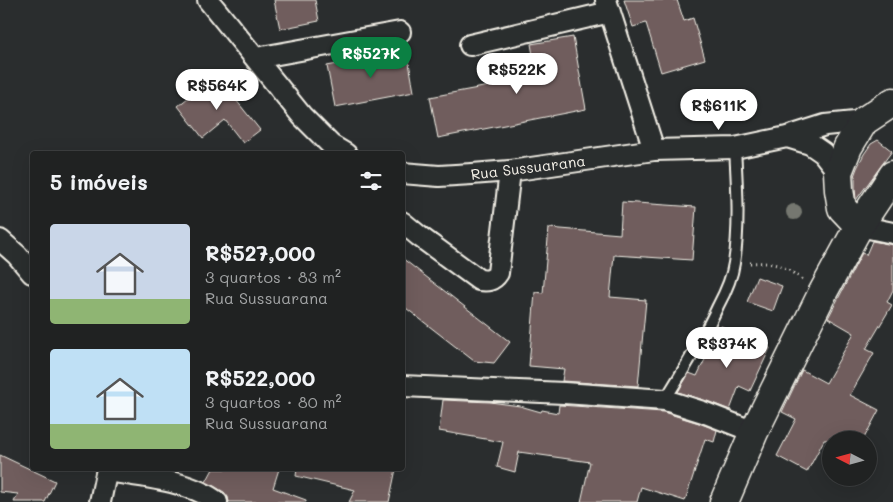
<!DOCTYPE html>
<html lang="pt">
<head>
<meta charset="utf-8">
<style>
  :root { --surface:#202222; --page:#2d2f2f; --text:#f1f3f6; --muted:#a2a4a5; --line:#3d3f40; --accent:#0b8043 }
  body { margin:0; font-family:Mali,sans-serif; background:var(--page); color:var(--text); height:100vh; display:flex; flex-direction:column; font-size:19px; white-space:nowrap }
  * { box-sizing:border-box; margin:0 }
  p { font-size:16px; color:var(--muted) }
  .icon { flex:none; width:28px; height:28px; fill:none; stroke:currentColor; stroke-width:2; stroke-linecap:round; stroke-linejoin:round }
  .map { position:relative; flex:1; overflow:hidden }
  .drawer { position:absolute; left:30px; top:151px; width:375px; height:320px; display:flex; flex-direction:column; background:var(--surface); border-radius:5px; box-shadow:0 5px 20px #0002,0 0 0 1px var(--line) }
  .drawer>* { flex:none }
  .needle { width:32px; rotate:276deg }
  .controls { position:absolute; left:822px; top:431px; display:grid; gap:10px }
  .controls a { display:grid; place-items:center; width:55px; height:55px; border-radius:50%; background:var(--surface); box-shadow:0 5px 20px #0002,0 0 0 1px var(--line); font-size:25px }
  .price { position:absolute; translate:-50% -42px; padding:0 11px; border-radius:18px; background:#fff; color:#222; font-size:16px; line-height:32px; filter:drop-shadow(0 1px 2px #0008) }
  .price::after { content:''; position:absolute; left:50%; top:30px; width:15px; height:11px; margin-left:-8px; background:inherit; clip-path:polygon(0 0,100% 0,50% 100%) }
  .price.current { background:var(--accent); color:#fff }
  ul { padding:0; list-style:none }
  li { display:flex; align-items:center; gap:15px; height:125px; padding:0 20px }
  li span { display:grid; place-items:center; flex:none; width:140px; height:100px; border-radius:5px; color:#555 }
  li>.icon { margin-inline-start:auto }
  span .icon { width:60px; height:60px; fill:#fffc; stroke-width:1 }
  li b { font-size:21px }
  h2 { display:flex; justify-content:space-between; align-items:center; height:60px; padding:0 20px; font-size:21px }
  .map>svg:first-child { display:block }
  .building { fill:#705d5d; stroke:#f4f1e8 }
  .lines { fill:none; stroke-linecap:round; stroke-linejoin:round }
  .service-casing { stroke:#f4f1e8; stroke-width:14 }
  .minor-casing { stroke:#f4f1e8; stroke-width:24 }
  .secondary-casing { stroke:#f4f1e8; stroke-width:31 }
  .path { stroke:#f4f1e8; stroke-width:3; stroke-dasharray:1 4; stroke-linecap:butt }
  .service { stroke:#2a2d2e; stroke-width:10 }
  .minor { stroke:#2a2d2e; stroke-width:20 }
  .secondary { stroke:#2a2d2e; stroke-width:28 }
  .tree { fill:#74776f }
  .labels { text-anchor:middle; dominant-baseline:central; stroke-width:4; stroke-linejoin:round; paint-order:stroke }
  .street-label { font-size:15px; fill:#f4f1e8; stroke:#2a2d2e }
</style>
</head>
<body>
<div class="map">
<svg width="893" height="502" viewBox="0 0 893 502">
  <rect width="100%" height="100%" fill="#2a2d2e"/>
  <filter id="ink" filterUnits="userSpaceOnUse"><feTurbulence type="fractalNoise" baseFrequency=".02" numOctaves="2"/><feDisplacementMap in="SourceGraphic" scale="10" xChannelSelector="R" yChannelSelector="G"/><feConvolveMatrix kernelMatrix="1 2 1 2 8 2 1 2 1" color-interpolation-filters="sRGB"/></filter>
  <g filter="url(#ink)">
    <path class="building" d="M274 0H315L319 21 280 29Z
      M624 0H677L684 21 693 18 705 59 661 72 646 23 633 27Z
      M573 37 586 109 438 138 430 97 537 77 531 44Z
      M407 51 414 92 335 107 327 66Z
      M216 75 260 130 243 143 225 120 203 138 178 106Z
      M878 140 892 151 856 200 855 188V176H854L857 168 864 154 871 144Z
      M622 202 696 207 692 260 614 255 610 297 646 300 638 386 562 381 564 369 529 366 535 292 543 293 549 228 620 234Z
      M872 241 893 245V290L887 302 892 305 866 349 874 353 850 395 879 410 863 440H824L807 472 777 456 796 419 782 412 802 370 826 383 854 333 828 318 862 253 866 255Z
      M402 258 510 342 494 363 474 361 402 305Z
      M757 277 782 286 773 311 747 302Z
      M721 326 770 348 750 391 739 386 730 410 707 401 678 392 689 373 697 376Z
      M443 400 490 402 520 406 541 412 542 410 558 413 559 405 663 412 699 423 717 430 714 442 705 439 685 501 641 487 637 502H581L590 462 519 452 515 472 497 467 503 442 439 431Z
      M0 455 55 481 45 502H14L18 494 0 492Z
      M213 469H279L273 488 306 500V502H229L228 497 224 492 206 482Z
      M297 469H396L389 502H349L355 490 296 476Z"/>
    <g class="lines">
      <defs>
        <path id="service" d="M665 400C684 369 703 339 718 306 725 293 732 278 734 263 740 226 737 186 735 148"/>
        <path id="minor" d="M208 0 302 116 331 145 346 154
          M606 0 654 150
          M470 45 610 12
          M256 58 400 32
          M787 137 810 144 823 153 838 172
          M402 173 439 176 472 174 510 171 654 150 735 148 787 137 825 125 864 121
          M402 222 419 236 479 280C487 281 493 281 498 273L510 171
          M859 226 893 233
          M0 240 17 255 32 273
          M402 386 564 393 665 400 703 412 754 432
          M107 471C140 476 191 481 217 502
          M100 502 107 469"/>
        <path id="secondary" d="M859 226 842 208 839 190 838 172 848 147 864 121 893 102
          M724 502 754 432 822 294 859 226 893 175"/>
      </defs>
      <use href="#service" class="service-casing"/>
      <use href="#minor" class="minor-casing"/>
      <use href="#secondary" class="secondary-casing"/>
      <path class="path" d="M750 263C775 262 782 265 802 279"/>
      <use href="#service" class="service"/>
      <use href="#minor" class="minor"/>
      <use href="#secondary" class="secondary"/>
    </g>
    <circle class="tree" cx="794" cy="212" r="8"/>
  </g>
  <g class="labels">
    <g class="street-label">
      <text transform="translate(528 167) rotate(-7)">Rua Sussuarana</text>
    </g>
  </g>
</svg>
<div class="controls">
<a><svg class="needle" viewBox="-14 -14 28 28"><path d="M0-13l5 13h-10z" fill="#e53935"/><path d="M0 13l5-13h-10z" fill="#a2a4a5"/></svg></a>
</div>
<b class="price current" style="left:371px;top:79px">R$527K</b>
<b class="price" style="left:517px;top:95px">R$522K</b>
<b class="price" style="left:217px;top:111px">R$564K</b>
<b class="price" style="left:719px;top:131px">R$611K</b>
<b class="price" style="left:727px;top:369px">R$374K</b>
<section class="drawer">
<h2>5 imóveis<svg class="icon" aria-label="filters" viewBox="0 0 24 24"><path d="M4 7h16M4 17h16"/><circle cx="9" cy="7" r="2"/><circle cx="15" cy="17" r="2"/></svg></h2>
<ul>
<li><span style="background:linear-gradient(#c9d6e8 75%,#8fb573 0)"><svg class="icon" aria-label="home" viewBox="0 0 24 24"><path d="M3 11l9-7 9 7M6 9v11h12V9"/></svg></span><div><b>R$527,000</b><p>3 quartos · 83 m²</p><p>Rua Sussuarana</p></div></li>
<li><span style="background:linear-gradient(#bfe0f5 75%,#8fb573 0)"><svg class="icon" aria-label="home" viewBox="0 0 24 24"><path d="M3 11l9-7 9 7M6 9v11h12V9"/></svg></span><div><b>R$522,000</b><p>3 quartos · 80 m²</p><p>Rua Sussuarana</p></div></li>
</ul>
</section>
</div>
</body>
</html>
